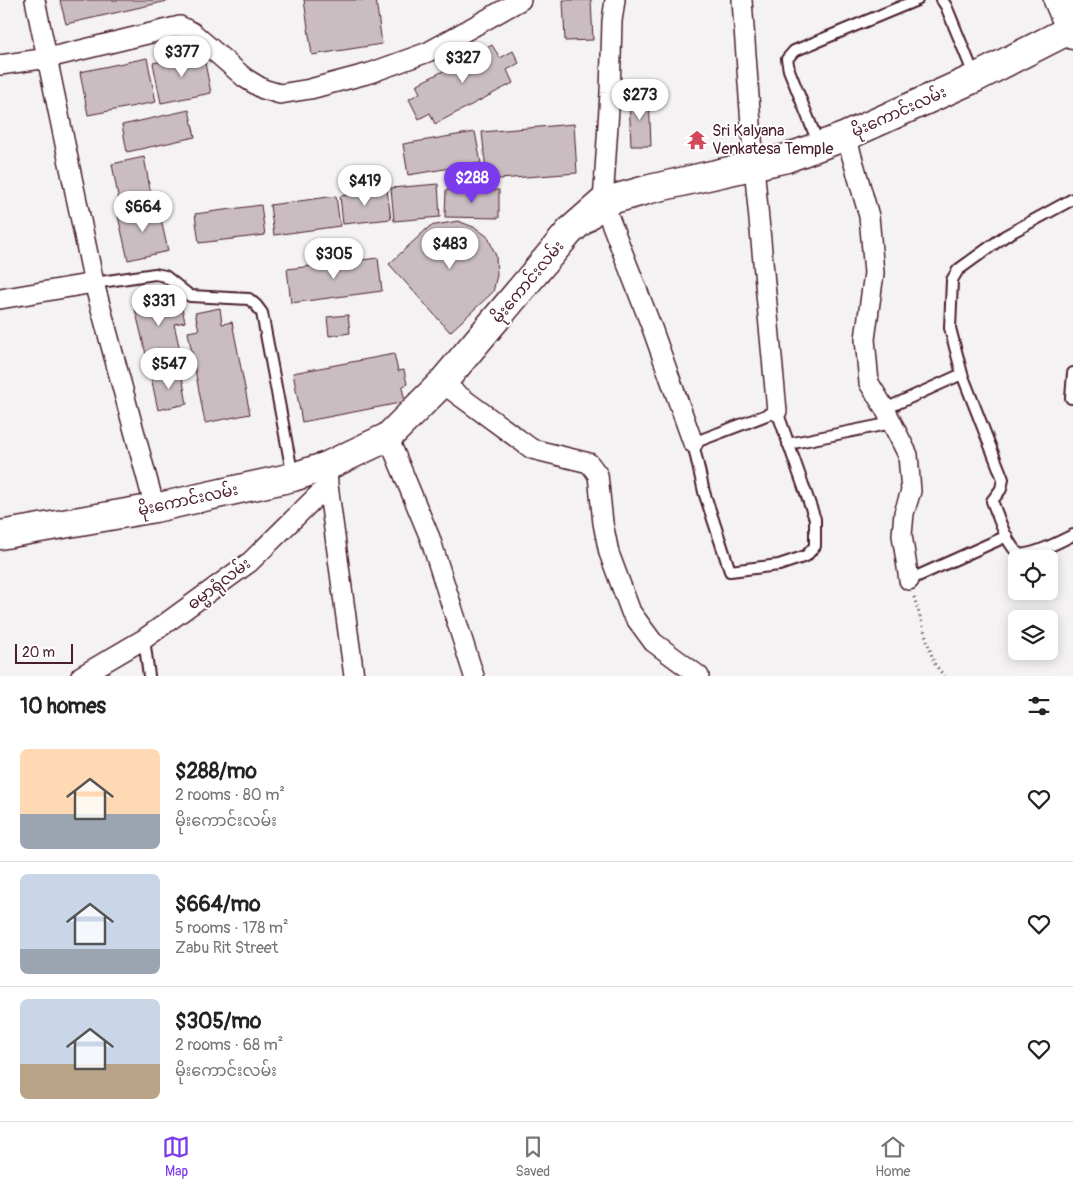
<!DOCTYPE html>
<html lang="en">
<head>
<meta charset="utf-8">
<style>
  :root { --surface:#fff; --page:#f6f6f6; --text:#222; --muted:#767676; --line:#e0e0e0; --accent:#7c3aed }
  body { margin:0; font-family:Pangolin,"Noto Sans Myanmar",sans-serif; background:var(--page); color:var(--text); height:100vh; display:flex; flex-direction:column; font-size:19px; white-space:nowrap }
  * { box-sizing:border-box; margin:0 }
  p { font-size:16px; color:var(--muted) }
  .icon { flex:none; width:28px; height:28px; fill:none; stroke:currentColor; stroke-width:2; stroke-linecap:round; stroke-linejoin:round }
  .map { position:relative; height:676px; overflow:hidden }
  .side { display:flex; flex-direction:column; background:var(--surface); flex:1 }
  .side>* { flex:none }
  .buttons { position:absolute; left:1008px; top:550px; display:grid; gap:10px }
  .buttons a { display:grid; place-items:center; width:50px; height:50px; border-radius:8px; background:var(--surface); box-shadow:0 2px 12px #0003; font-size:25px }
  .scale { position:absolute; left:15px; bottom:12px; width:58px; box-sizing:border-box; padding-left:5px; border:2px solid #4a1f2b; border-top:0; font-size:14px; line-height:18px; white-space:nowrap; color:#4a1f2b; -webkit-text-stroke:4px #fff; paint-order:stroke }
  .price { position:absolute; translate:-50% -42px; padding:0 11px; border-radius:18px; background:#fff; color:#222; font-size:16px; line-height:32px; filter:drop-shadow(0 1px 2px #0008) }
  .price::after { content:''; position:absolute; left:50%; top:30px; width:15px; height:11px; margin-left:-8px; background:inherit; clip-path:polygon(0 0,100% 0,50% 100%) }
  .price.selected { background:var(--accent); color:#fff }
  ul { padding:0; list-style:none }
  li { display:flex; align-items:center; gap:15px; height:125px; padding:0 20px }
  li+li { border-top:1px solid var(--line) }
  li span { display:grid; place-items:center; flex:none; width:140px; height:100px; border-radius:8px; color:#555 }
  li>.icon { margin-inline-start:auto }
  span .icon { width:60px; height:60px; fill:#fffc; stroke-width:1 }
  li b { font-size:21px }
  h2 { display:flex; justify-content:space-between; align-items:center; height:60px; padding:0 20px; font-size:21px }
  .tab-bar { display:flex; justify-content:space-around; align-items:center; height:70px; border-top:1px solid var(--line); background:var(--surface); font-size:14px; color:var(--muted) }
  .tab-bar a { display:grid; justify-items:center; gap:2px }
  .tab-bar .selected { color:var(--accent) }
  .map>svg:first-child { display:block }
  .building { fill:#cabdc1; stroke:#4a1f2b }
  .lines { fill:none; stroke-linecap:round; stroke-linejoin:round }
  .lane-casing { stroke:#4a1f2b; stroke-width:14 }
  .street-casing { stroke:#4a1f2b; stroke-width:22 }
  .secondary-casing { stroke:#4a1f2b; stroke-width:31 }
  .primary-casing { stroke:#4a1f2b; stroke-width:31 }
  .path { stroke:#4a1f2b; stroke-width:3; stroke-dasharray:1 4; stroke-linecap:butt }
  .lane { stroke:#fff; stroke-width:10 }
  .street { stroke:#fff; stroke-width:19 }
  .secondary { stroke:#fff; stroke-width:28 }
  .primary { stroke:#fff; stroke-width:28 }
  .labels { text-anchor:middle; dominant-baseline:central; stroke-width:4; stroke-linejoin:round; paint-order:stroke }
  .street-label { font-size:16px; fill:#4a1f2b; stroke:#fff }
  .poi-label { font-size:16px; fill:#4a1f2b; stroke:#fff; text-anchor:start }
</style>
</head>
<body>
<div class="map">
<svg width="1073" height="676" viewBox="0 0 1073 676">
  <rect width="100%" height="100%" fill="#f4f2f2"/>
  <filter id="ink" filterUnits="userSpaceOnUse"><feTurbulence type="fractalNoise" baseFrequency=".02" numOctaves="2"/><feDisplacementMap in="SourceGraphic" scale="10" xChannelSelector="R" yChannelSelector="G"/><feConvolveMatrix kernelMatrix="1 2 1 2 8 2 1 2 1" color-interpolation-filters="sRGB"/></filter>
  <g filter="url(#ink)">
    <path class="building" d="M60 0H172L66 24Z
      M304 0H376L382 44 312 55Z
      M563 0H591L593 40 565 41Z
      M492 45 500 58 513 51 519 63 507 70 513 83 435 124 430 113 419 119 409 99 420 93 416 85 449 68 444 59 456 53 461 62Z
      M203 53 211 93 161 103 153 63Z
      M147 58 156 102 88 115 80 72Z
      M649 95 651 146H631L629 96Z
      M189 110 195 137 127 152 122 125Z
      M574 124 577 173 487 180 482 132Z
      M475 132 481 163 408 175 403 144Z
      M144 157 153 205 121 212 112 164Z
      M438 184 440 217 394 221 391 188Z
      M387 190 391 219 343 224 340 196Z
      M446 190H499V218L445 217Z
      M336 196 340 226 274 235 270 205Z
      M261 205 265 235 199 243 195 214Z
      M158 206 168 251 128 260 118 216Z
      M458 221 476 228 488 237 496 256 497 275 493 292 450 332 389 264 430 226Z
      M378 258 382 291 291 303 287 269Z
      M162 289 166 307 181 303 185 322 174 324 182 359 149 367 132 296Z
      M220 308 222 324 232 322 250 414 205 423 188 332 199 330 195 313Z
      M348 315 350 333 329 336 327 317Z
      M394 354 398 371 404 370 407 384 402 387 405 402 302 422 293 373Z
      M181 371 187 404 158 410 151 377Z"/>
    <g class="lines">
      <defs>
        <path id="lane" d="M942 0 946 6 975 77
          M819 145 789 70 787 59 794 51 917 0
          M1073 199 1005 236 958 270 952 280 950 328 962 374 1003 479 1001 489 992 501C999 518 1006 544 1020 555 1038 553 1057 543 1073 535
          M94 283 155 274 165 276 190 296 249 299 256 305 262 313 293 477
          M1071 398 1073 373
          M885 409 962 374
          M777 411 815 519V546L806 556 779 565 730 571 704 492 693 443Z
          M788 444 892 423
          M909 580 1007 536
          M144 639 149 676"/>
        <path id="street" d="M35 0 94 283 155 508
          M615 0 612 21 610 93 603 202 652 328 693 443
          M742 0 754 166 777 411
          M0 65 48 58 180 26 192 32 245 78 263 89 280 94 310 89 370 73 428 52 521 0
          M846 136 869 216 874 273 865 339 869 383 885 409 908 455 911 491 904 513 902 535 909 580
          M0 299 94 283
          M442 383 532 449 589 463 598 475 603 523 609 553 631 612 653 642 699 676
          M388 437 430 538 474 676
          M328 485 354 676
          M81 676 144 639 250 562 328 485 327 466"/>
        <path id="secondary" d="M0 535 155 508 293 477 327 466 388 437 442 383 570 231 603 202 650 189 787 158 846 136 975 78 1071 29"/>
        <path id="primary" d="M1058 0 1073 35"/>
      </defs>
      <use href="#lane" class="lane-casing"/>
      <use href="#street" class="street-casing"/>
      <use href="#secondary" class="secondary-casing"/>
      <use href="#primary" class="primary-casing"/>
      <path class="path" d="M914 597 934 663 944 676"/>
      <use href="#lane" class="lane"/>
      <use href="#street" class="street"/>
      <use href="#secondary" class="secondary"/>
      <use href="#primary" class="primary"/>
    </g>
  </g>
  <defs>
    <symbol id="temple-bare" viewBox="-9 -9 18 18"><path d="M0-6L5-2H3V0L6.5 2.5H4V6H1.5V3h-3V6H-4V2.5H-6.5L-3 0V-2H-5Z" fill="#d1495b" stroke="#fff" stroke-width="2.5" paint-order="stroke"/></symbol>
  </defs>
  <g fill-rule="evenodd">
    <use href="#temple-bare" x="683" y="126" width="28" height="28"/>
  </g>
  <g class="labels">
    <g class="street-label">
      <text transform="translate(899 112) rotate(-24)">မိုးကောင်းလမ်း</text>
      <text transform="translate(528 282) rotate(-50)">မိုးကောင်းလမ်း</text>
      <text transform="translate(188 500) rotate(-12)">မိုးကောင်းလမ်း</text>
      <text transform="translate(219 584) rotate(-37)">ဓမ္မာရုံလမ်း</text>
    </g>
    <g class="poi-label">
      <text x="712" y="131">Sri Kalyana<tspan x="712" dy="18">Venkatesa Temple</tspan></text>
    </g>
  </g>
</svg>
<div class="buttons">
<a><svg class="icon" aria-label="locate" viewBox="0 0 24 24"><circle cx="12" cy="12" r="6"/><path d="M12 2v4M12 18v4M2 12h4M18 12h4"/></svg></a>
<a><svg class="icon" aria-label="layers" viewBox="0 0 24 24"><path d="M12 4l9 5-9 5-9-5zM3 14l9 5 9-5"/></svg></a>
</div>
<div class="scale">20 m</div>
<b class="price" style="left:182px;top:78px">$377</b>
<b class="price" style="left:463px;top:84px">$327</b>
<b class="price" style="left:640px;top:121px">$273</b>
<b class="price selected" style="left:472px;top:204px">$288</b>
<b class="price" style="left:365px;top:207px">$419</b>
<b class="price" style="left:143px;top:233px">$664</b>
<b class="price" style="left:450px;top:270px">$483</b>
<b class="price" style="left:334px;top:280px">$305</b>
<b class="price" style="left:159px;top:327px">$331</b>
<b class="price" style="left:169px;top:390px">$547</b>
</div>
<section class="side">
<h2>10 homes<svg class="icon" aria-label="filters" viewBox="0 0 24 24"><path d="M4 7h16M4 17h16"/><circle cx="9" cy="7" r="2"/><circle cx="15" cy="17" r="2"/></svg></h2>
<ul>
<li><span style="background:linear-gradient(#ffd9b3 65%,#9aa5b1 0)"><svg class="icon" aria-label="home" viewBox="0 0 24 24"><path d="M3 11l9-7 9 7M6 9v11h12V9"/></svg></span><div><b>$288/mo</b><p>2 rooms · 80 m²</p><p>မိုးကောင်းလမ်း</p></div><svg class="icon" aria-label="heart" viewBox="0 0 24 24"><path d="M12 20l-8-8c-3-5 5-10 8-4 3-6 11-1 8 4z"/></svg></li>
<li><span style="background:linear-gradient(#c9d6e8 75%,#9aa5b1 0)"><svg class="icon" aria-label="home" viewBox="0 0 24 24"><path d="M3 11l9-7 9 7M6 9v11h12V9"/></svg></span><div><b>$664/mo</b><p>5 rooms · 178 m²</p><p>Zabu Rit Street</p></div><svg class="icon" aria-label="heart" viewBox="0 0 24 24"><path d="M12 20l-8-8c-3-5 5-10 8-4 3-6 11-1 8 4z"/></svg></li>
<li><span style="background:linear-gradient(#c9d6e8 65%,#b9a48a 0)"><svg class="icon" aria-label="home" viewBox="0 0 24 24"><path d="M3 11l9-7 9 7M6 9v11h12V9"/></svg></span><div><b>$305/mo</b><p>2 rooms · 68 m²</p><p>မိုးကောင်းလမ်း</p></div><svg class="icon" aria-label="heart" viewBox="0 0 24 24"><path d="M12 20l-8-8c-3-5 5-10 8-4 3-6 11-1 8 4z"/></svg></li>
</ul>
</section>
<nav class="tab-bar">
<a class="selected"><svg class="icon" aria-label="map" viewBox="0 0 24 24"><path d="M3 6l6-2 6 2 6-2v14l-6 2-6-2-6 2zM9 4v14M15 6v14"/></svg>Map</a>
<a><svg class="icon" aria-label="saved" viewBox="0 0 24 24"><path d="M7 4h10v16l-5-4-5 4z"/></svg>Saved</a>
<a><svg class="icon" aria-label="home" viewBox="0 0 24 24"><path d="M3 11l9-7 9 7M6 9v11h12V9"/></svg>Home</a>
</nav>
</body>
</html>
